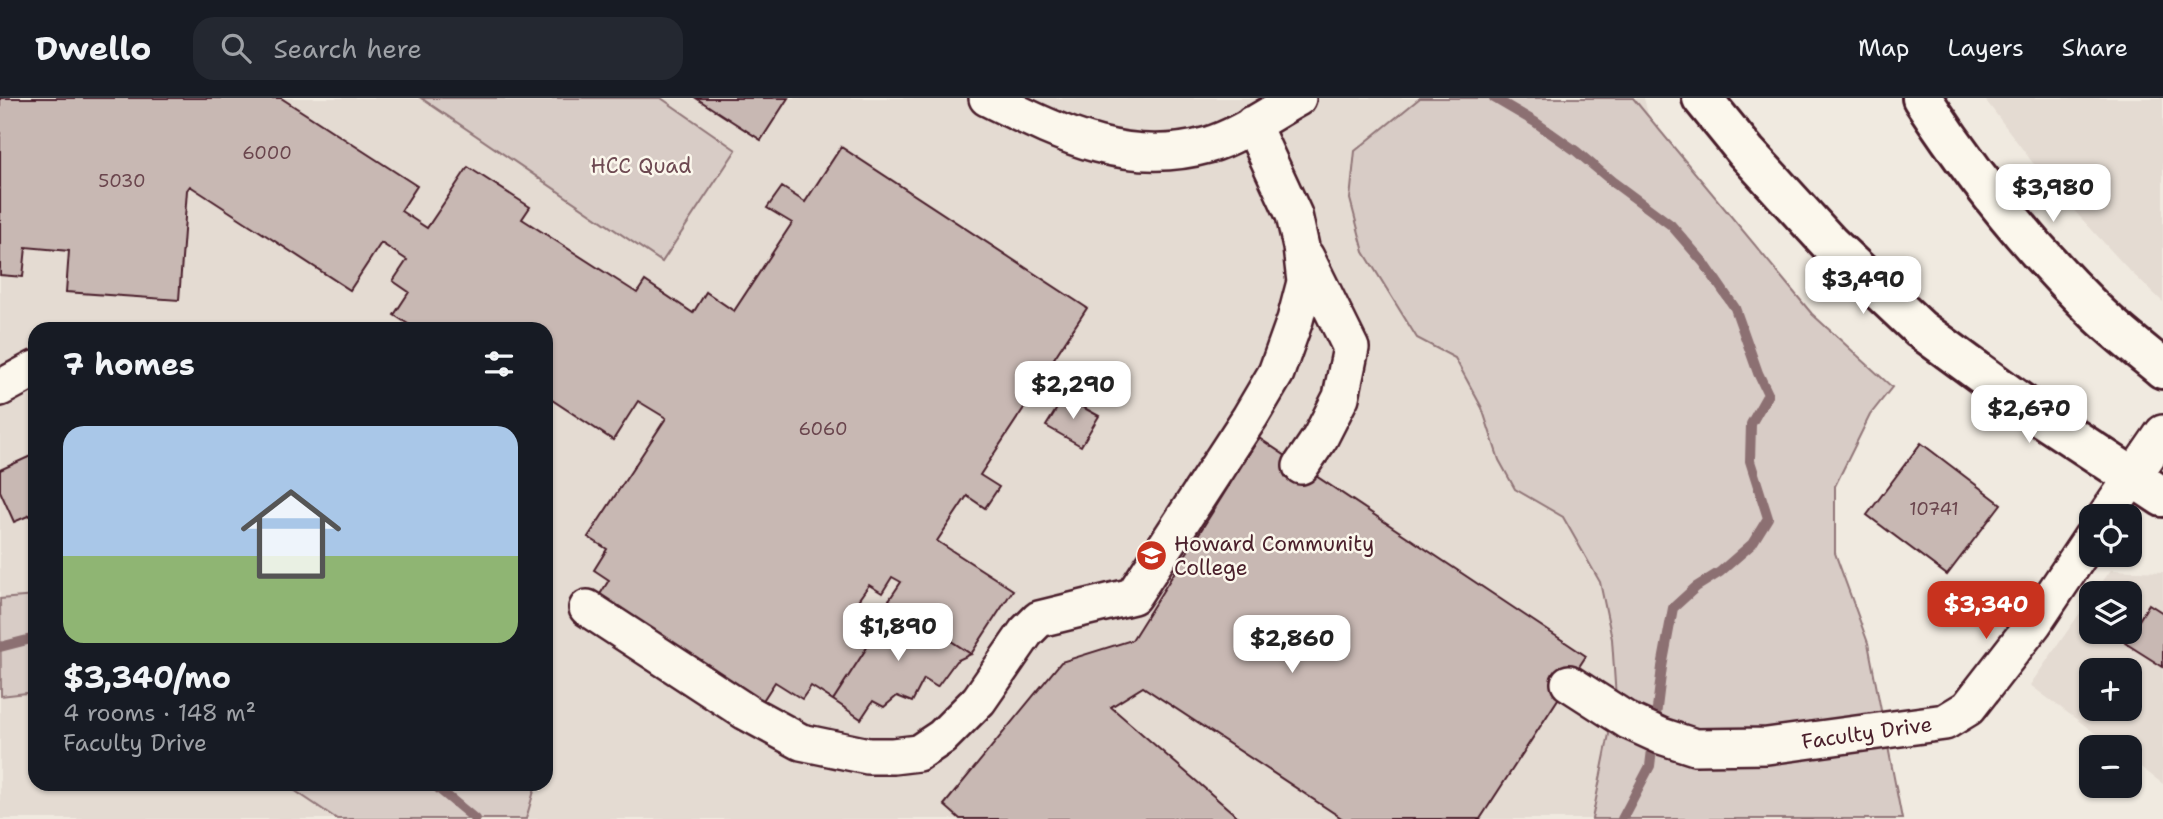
<!DOCTYPE html>
<html lang="en">
<head>
<meta charset="utf-8">
<style>
  :root { --surface:#171b24; --page:#242831; --text:#f1f3f6; --muted:#9ea1a6; --line:#363941; --accent:#c8321e }
  body { margin:0; font-family:"Shantell Sans",sans-serif; background:var(--page); color:var(--text); height:100vh; display:flex; flex-direction:column; font-size:26px; white-space:nowrap }
  * { box-sizing:border-box; margin:0 }
  p { font-size:23px; color:var(--muted) }
  .icon { flex:none; width:38px; height:38px; fill:none; stroke:currentColor; stroke-width:2; stroke-linecap:round; stroke-linejoin:round }
  .map { position:relative; flex:1; overflow:hidden }
  .side { position:absolute; left:28px; top:224px; width:525px; height:469px; display:flex; flex-direction:column; background:var(--surface); border-radius:21px; box-shadow:0 2px 5px #0004 }
  .side>* { flex:none }
  .fabs { position:absolute; left:2079px; top:406px; display:grid; gap:14px }
  .fabs a { display:grid; place-items:center; width:63px; height:63px; border-radius:14px; background:var(--surface); box-shadow:0 2px 5px #0004; font-size:35px }
  .price { position:absolute; translate:-50% -60px; padding:0 16px; border-radius:14px; background:#fff; color:#222; font-size:23px; line-height:46px; filter:drop-shadow(0 2px 4px #0008) }
  .price::after { content:''; position:absolute; left:50%; top:42px; width:21px; height:16px; margin-left:-10px; background:inherit; clip-path:polygon(0 0,100% 0,50% 100%) }
  .price.selected { background:var(--accent); color:#fff }
  ul { padding:0; list-style:none }
  li { display:grid; align-content:center; gap:14px; height:371px; padding:0 35px }
  li+li { border-top:2px solid var(--line) }
  li span { display:grid; place-items:center; height:217px; border-radius:21px; color:#555 }
  li>.icon { margin-inline-start:auto }
  span .icon { width:126px; height:126px; fill:#fffc; stroke-width:1 }
  li b { font-size:30px }
  h2 { display:flex; justify-content:space-between; align-items:center; height:84px; padding:0 35px; font-size:30px }
  header { display:flex; align-items:center; gap:42px; box-sizing:border-box; height:98px; padding:0 35px; background:var(--surface); border-bottom:2px solid var(--line) }
  header strong { font-size:33px }
  nav { display:flex; gap:38px; margin-inline-start:auto; font-size:24px }
  .search { width:490px; height:63px; background:var(--page); display:flex; align-items:center; gap:18px; box-sizing:border-box; padding:0 24px; border-radius:21px; color:var(--muted); font-size:26px }
  .map>svg:first-child { display:block }
  .built { fill:#e4dbd2; fill-rule:evenodd }
  .green { fill:#d8ccc6; stroke:#917678; stroke-width:2 }
  .lines { fill:none; stroke-linecap:round; stroke-linejoin:round }
  .stream { stroke:#8c6f72; stroke-width:10 }
  .building { fill:#c8b8b3; stroke:#4a1f2b; stroke-width:2 }
  .minor-casing { stroke:#4a1f2b; stroke-width:40 }
  .major-casing { stroke:#4a1f2b; stroke-width:44 }
  .minor { stroke:#fbf7ec; stroke-width:35 }
  .major { stroke:#fbf7ec; stroke-width:38 }
  .labels { text-anchor:middle; dominant-baseline:central; stroke-width:5; stroke-linejoin:round; paint-order:stroke }
  .number-label { font-size:18px; fill:#6a454d }
  .park-label { font-size:21px; fill:#6e4a52; stroke:#fbf7ec }
  .poi-label { font-size:21px; fill:#4a1f2b; stroke:#fbf7ec; text-anchor:start }
  .street-label { font-size:21px; fill:#4a1f2b; stroke:#fbf7ec }
</style>
</head>
<body>
<header>
<strong>Dwello</strong>
<div class="search"><svg class="icon" aria-label="search" viewBox="0 0 24 24"><circle cx="10" cy="10" r="6"/><path d="M15 15l6 6"/></svg>Search here</div>
<nav><a>Map</a><a>Layers</a><a>Share</a></nav>
</header>
<div class="map">
<svg width="2163" height="721" viewBox="0 0 2163 721">
  <rect width="100%" height="100%" fill="#f0eae0"/>
  <filter id="ink" filterUnits="userSpaceOnUse"><feTurbulence type="fractalNoise" baseFrequency=".0143" numOctaves="2"/><feDisplacementMap in="SourceGraphic" scale="14" xChannelSelector="R" yChannelSelector="G"/><feConvolveMatrix kernelMatrix="1 2 1 2 8 2 1 2 1" color-interpolation-filters="sRGB"/></filter>
  <g filter="url(#ink)">
    <path class="built" d="M0 0H1644L1819 721H0ZM35 231H546V686H35Z
      M1984 0H2163V204L2130 173 2045 81Z
      M2111 472 2163 474V686L2130 661V649H2114L2030 587 2091 499V534H2130V495H2094ZM2091 572H2130V611H2091Z"/>
    <path class="green" d="M421 0H661L736 52 662 164Z
      M1420 0H1633L1812 216 1892 289 1870 317 1835 388V455L1868 545 1902 721H1592L1616 601 1612 541 1600 484 1563 419 1515 391 1499 362 1482 310 1455 260 1417 240 1364 154 1350 101 1355 53Z
      M35 498V594L1 598 0 501Z
      M285 686H536L526 721H337Z"/>
    <g class="lines">
      <path class="stream" d="M1494 0 1535 24 1576 53 1613 84 1671 127 1704 165 1735 210 1758 275 1768 296 1751 326 1750 363 1768 420 1752 446 1720 474 1696 489 1673 510 1662 569 1650 668 1622 721
        M0 549 35 540
        M433 686 475 721"/>
    </g>
    <path class="building" d="M0 0H281L417 88 401 113 427 130 468 69 530 109 522 121 637 195 645 183 693 215 706 194 734 213 792 125 767 110 782 89 805 104 841 49 1087 210 1051 265 1071 278 1057 299 1039 287 980 377 999 389 985 410 967 398 937 443 1013 492 971 556 889 502 901 484 892 479 882 495 869 487 859 501 886 520 833 602 811 588 802 601 775 584 762 604 599 498 609 482 594 472 607 451 588 439 666 320 638 303 613 342 546 298V231H416L394 217 409 194 393 183 407 162 381 145 350 192 190 88 187 92 179 202 66 194 69 153 26 149 23 179 0 177Z
      M696 0H788L761 42Z
      M1064 299 1099 318 1081 348 1046 328Z
      M1259 340 1586 558 1480 721H1343L1143 589 1111 609 1240 721H960L944 707 1061 564 1132 542Z
      M1921 345 2001 406 1947 477 1867 417Z
      M35 356V415L14 424 0 393V372Z
      M889 502 971 556 956 563 937 589 924 581 912 604 897 598 884 609 873 603 861 621 833 602 886 520Z
      M2149 506 2163 515V569L2125 545Z"/>
    <g class="lines">
      <defs>
        <path id="minor" d="M987 0C1059 35 1126 70 1208 47 1239 38 1269 16 1298 0
          M0 290 35 271
          M1301 368 1320 340 1341 299 1351 250 1306 159
          M2106 418 2163 335
          M587 510 746 614 801 644 868 658H893L918 655 942 639 979 602 1026 534 1039 521 1133 498 1250 319 1276 275 1295 222 1305 184 1301 149 1294 117 1252 26
          M1569 585 1628 623 1661 638 1695 649 1767 648 1945 624 1968 610 2034 525 2091 440"/>
        <path id="major" d="M1702 0 1746 54 1830 146 1920 231 2029 311 2163 399
          M1922 0C1972 77 2029 148 2094 212 2115 233 2140 252 2163 271"/>
      </defs>
      <use href="#minor" class="minor-casing"/>
      <use href="#major" class="major-casing"/>
      <use href="#minor" class="minor"/>
      <use href="#major" class="major"/>
    </g>
  </g>
  <defs>
    <symbol id="university-disc" viewBox="-11 -11 22 22"><circle r="9.5" fill="#c8321e" stroke="#fbf7ec"/><path d="M0-5L7-2L0 1L-7-2ZM-4 1L0 2.5L4 1V4Q0 6-4 4Z" fill="#fff"/></symbol>
  </defs>
  <g fill-rule="evenodd">
    <use href="#university-disc" x="1134" y="440" width="35" height="35"/>
  </g>
  <g class="labels">
    <g class="number-label">
      <text x="267" y="55">6000</text>
      <text x="122" y="83">5030</text>
      <text x="823" y="331">6060</text>
      <text x="1934" y="411">10741</text>
    </g>
    <g class="park-label">
      <text x="641" y="68">HCC Quad</text>
    </g>
    <g class="poi-label">
      <text x="1174" y="446">Howard Community<tspan x="1174" dy="24">College</tspan></text>
    </g>
    <g class="street-label">
      <text transform="translate(1867 635) rotate(-8)">Faculty Drive</text>
    </g>
  </g>
</svg>
<div class="fabs">
<a><svg class="icon" aria-label="locate" viewBox="0 0 24 24"><circle cx="12" cy="12" r="6"/><path d="M12 2v4M12 18v4M2 12h4M18 12h4"/></svg></a>
<a><svg class="icon" aria-label="layers" viewBox="0 0 24 24"><path d="M12 4l9 5-9 5-9-5zM3 14l9 5 9-5"/></svg></a>
<a>+</a>
<a>−</a>
</div>
<b class="price" style="left:2053px;top:126px">$3,980</b>
<b class="price" style="left:1863px;top:218px">$3,490</b>
<b class="price" style="left:1073px;top:323px">$2,290</b>
<b class="price" style="left:2029px;top:347px">$2,670</b>
<b class="price selected" style="left:1986px;top:543px">$3,340</b>
<b class="price" style="left:898px;top:565px">$1,890</b>
<b class="price" style="left:1292px;top:577px">$2,860</b>
<section class="side">
<h2>7 homes<svg class="icon" aria-label="filters" viewBox="0 0 24 24"><path d="M4 7h16M4 17h16"/><circle cx="9" cy="7" r="2"/><circle cx="15" cy="17" r="2"/></svg></h2>
<ul>
<li><span style="background:linear-gradient(#a9c7e8 60%,#8fb573 0)"><svg class="icon" aria-label="home" viewBox="0 0 24 24"><path d="M3 11l9-7 9 7M6 9v11h12V9"/></svg></span><div><b>$3,340/mo</b><p>4 rooms · 148 m²</p><p>Faculty Drive</p></div></li>
</ul>
</section>
</div>
</body>
</html>
